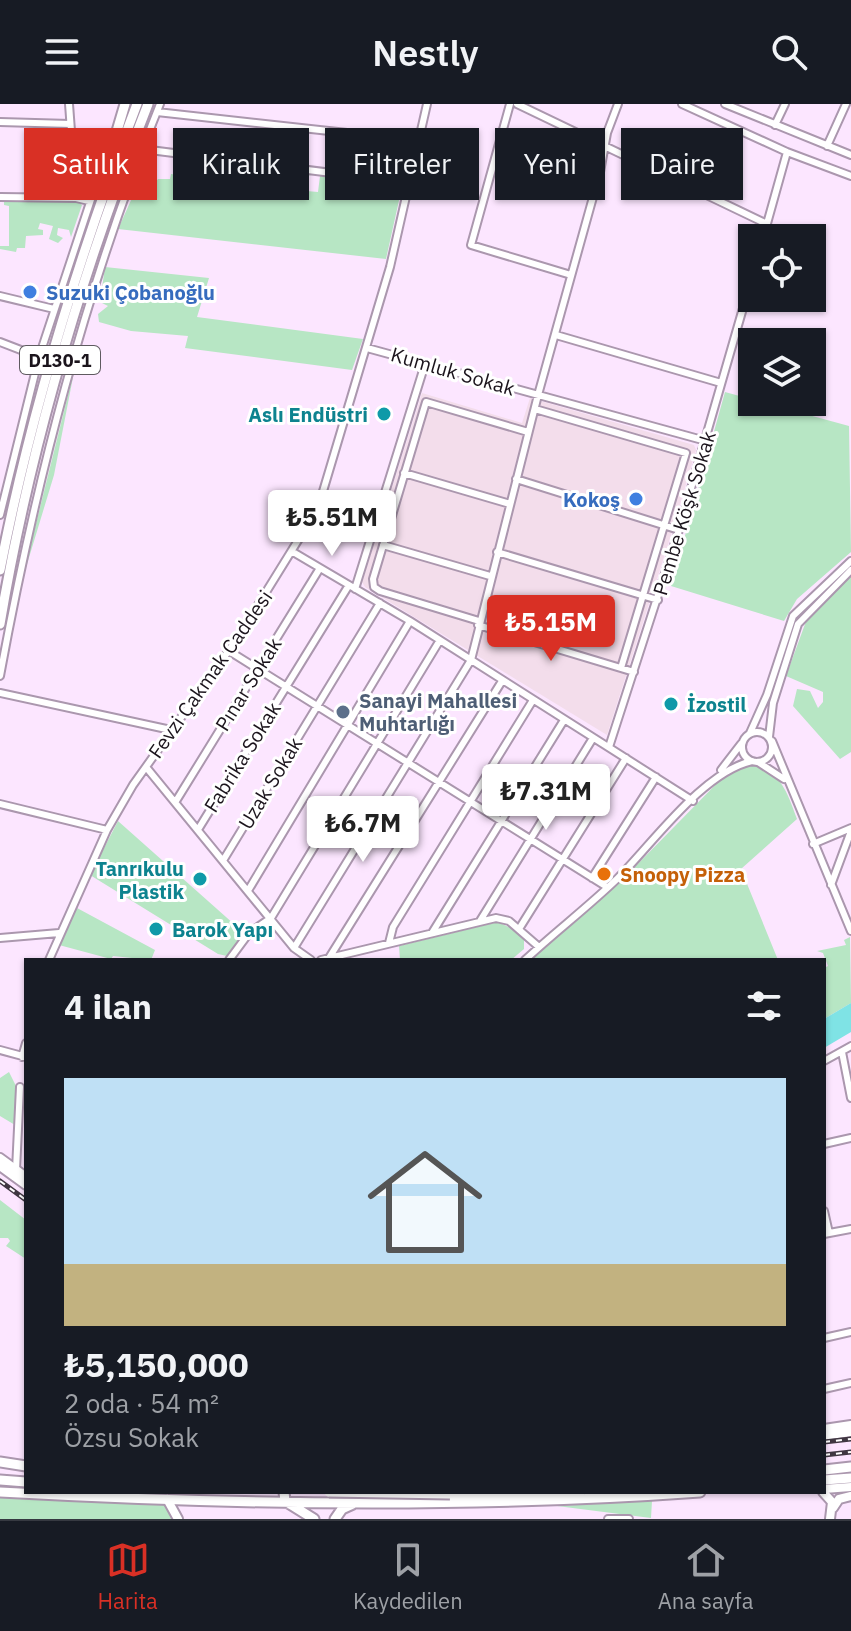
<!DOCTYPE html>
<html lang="tr">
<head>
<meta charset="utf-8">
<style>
  :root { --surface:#171b24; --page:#20242c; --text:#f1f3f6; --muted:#9ea1a6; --line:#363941; --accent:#d93025 }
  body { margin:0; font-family:"IBM Plex Sans",sans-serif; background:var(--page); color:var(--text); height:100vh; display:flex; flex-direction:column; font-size:30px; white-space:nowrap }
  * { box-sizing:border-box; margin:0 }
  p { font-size:26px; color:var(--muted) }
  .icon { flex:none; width:44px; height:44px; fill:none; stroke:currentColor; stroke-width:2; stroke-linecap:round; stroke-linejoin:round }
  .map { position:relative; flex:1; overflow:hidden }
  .panel { position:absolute; left:24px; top:854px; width:802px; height:536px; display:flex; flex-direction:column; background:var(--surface); border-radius:0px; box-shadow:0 2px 6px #0004 }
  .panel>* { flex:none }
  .top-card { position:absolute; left:24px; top:24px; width:804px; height:72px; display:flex; gap:16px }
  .controls { position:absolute; left:738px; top:120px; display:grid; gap:16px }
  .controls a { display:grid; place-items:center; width:88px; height:88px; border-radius:0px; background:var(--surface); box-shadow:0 2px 6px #0004; font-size:40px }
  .price { position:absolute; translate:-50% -68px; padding:0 18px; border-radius:8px; background:#fff; color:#222; font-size:26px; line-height:52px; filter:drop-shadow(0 2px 4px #0008) }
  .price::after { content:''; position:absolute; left:50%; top:48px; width:24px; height:18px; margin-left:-12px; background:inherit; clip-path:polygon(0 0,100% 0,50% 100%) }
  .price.on { background:var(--accent); color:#fff }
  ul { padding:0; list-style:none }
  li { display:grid; align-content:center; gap:16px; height:424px; padding:0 40px }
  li+li { border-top:2px solid var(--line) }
  li span { display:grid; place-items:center; height:248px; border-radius:0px; color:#555 }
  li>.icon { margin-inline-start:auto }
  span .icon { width:144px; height:144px; fill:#fffc; stroke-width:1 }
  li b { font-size:34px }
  h2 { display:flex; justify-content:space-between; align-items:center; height:96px; padding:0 40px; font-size:34px }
  .pill { padding:0 28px; border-radius:0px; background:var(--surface); box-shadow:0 2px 6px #0004; font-size:28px; line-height:72px }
  .pill.on { background:var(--accent); color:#fff }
  header { display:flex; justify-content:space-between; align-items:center; height:104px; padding:0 40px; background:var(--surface); font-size:36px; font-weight:600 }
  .tab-bar { display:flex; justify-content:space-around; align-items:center; height:112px; border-top:2px solid var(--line); background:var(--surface); font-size:22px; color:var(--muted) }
  .tab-bar a { display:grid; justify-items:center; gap:4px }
  .tab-bar .on { color:var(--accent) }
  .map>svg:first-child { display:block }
  .commercial { fill:#f3ddeb }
  .green { fill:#b7e6c4 }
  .water { fill:#7fe3e5 }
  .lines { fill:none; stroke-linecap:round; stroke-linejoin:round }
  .minor-casing { stroke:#ab97ae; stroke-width:10 }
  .major-casing { stroke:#ab97ae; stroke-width:12 }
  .highway-casing { stroke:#ab97ae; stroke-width:13 }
  .minor { stroke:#fff; stroke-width:6 }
  .major { stroke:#fff; stroke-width:8 }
  .highway { stroke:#fff; stroke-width:9 }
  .rail-casing { stroke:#403742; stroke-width:5 }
  .rail { stroke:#fff; stroke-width:2; stroke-dasharray:6; stroke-linecap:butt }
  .highway-bridge-casing { stroke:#ab97ae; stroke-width:13; stroke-linecap:butt }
  .highway-bridge { stroke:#fff; stroke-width:9 }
  .shop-dot { fill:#3f7fe0; stroke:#fff; stroke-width:3 }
  .culture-dot { fill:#0f9aa8; stroke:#fff; stroke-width:3 }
  .service-dot { fill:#5c6f8a; stroke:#fff; stroke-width:3 }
  .food-dot { fill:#e8710a; stroke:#fff; stroke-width:3 }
  .labels { text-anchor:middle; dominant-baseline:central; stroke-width:6; stroke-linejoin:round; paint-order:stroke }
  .shield { fill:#fff; stroke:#5f5a60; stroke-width:2 }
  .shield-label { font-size:18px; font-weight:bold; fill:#1b141c }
  .shop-label { font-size:20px; font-weight:bold; fill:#366cbe; stroke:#fff; text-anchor:start }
  .street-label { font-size:20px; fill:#1b141c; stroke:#fff }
  .culture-label { font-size:20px; font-weight:bold; fill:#0d838f; stroke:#fff; text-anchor:end }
  .service-label { font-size:20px; font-weight:bold; fill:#4e5e75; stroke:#fff; text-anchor:start }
  .food-label { font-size:20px; font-weight:bold; fill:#c56008; stroke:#fff; text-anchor:start }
</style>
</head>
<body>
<header><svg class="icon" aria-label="menu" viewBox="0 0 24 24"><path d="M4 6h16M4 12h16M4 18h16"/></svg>Nestly<svg class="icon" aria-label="search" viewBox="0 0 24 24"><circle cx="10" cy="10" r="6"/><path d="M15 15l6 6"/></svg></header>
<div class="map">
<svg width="851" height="1415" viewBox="0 0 851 1415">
  <rect width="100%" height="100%" fill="#fce6ff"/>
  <path class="commercial" d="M422 289 522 319 530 294 694 341 696 346 672 428 607 631 365 483 362 478Z"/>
  <path class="green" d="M216 57 312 71 295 74V86L318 88 320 72 358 77 357 80 343 78 342 91 372 94 374 82 362 81V78L402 83 386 155 118 125 137 83 149 87 158 75H170L171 70 214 76Z
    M4 96 77 97 82 101 71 133 69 126 58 124 57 131 63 134 58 139 49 135 53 122 40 119 38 125 43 126V131L26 132 25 144H17L16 148 0 145V142H9V102L4 101Z
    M105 163 209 174 197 213 363 235 352 266 185 244 188 232 131 227 99 218 98 210 108 202 100 198Z
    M75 263 54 371 21 480Z
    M725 288 849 322 851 448 797 495 784 517 671 482Z
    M851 471V648L840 655 793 602 797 585 810 587 818 604 823 598V588L786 572 808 512Z
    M742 662C778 659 787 687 797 715L741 765 778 856H530L622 776 727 669Z
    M118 717 244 829 227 852 218 850 90 771Z
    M77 804 155 846 151 856 113 852 111 855 59 841Z
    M498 818 515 826 524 836V845L511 856H400L399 842Z
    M850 833 851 899 824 915V864L828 862 823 849 817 847 846 841 844 836Z
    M9 968 17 984 15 1021 0 1012V974Z
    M0 1096 26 1116V1155L6 1142 10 1137 8 1134H0Z
    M0 1393 161 1400 169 1404 173 1415H0Z
    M652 1397 651 1414 557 1402Z"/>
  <path class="water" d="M851 899V928L824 944V915Z"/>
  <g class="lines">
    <defs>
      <path id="minor" d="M69 0 76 94 89 97
        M510 0 471 141 571 171
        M517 0 767 120
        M682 0 787 48 851 72
        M725 0 851 51
        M157 8 420 37
        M0 18 70 20
        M775 21 785 0
        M827 42 846 0
        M142 45 411 79
        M0 93 76 94
        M763 134 787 48
        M0 192 54 205
        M556 231 721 279
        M0 238 39 253
        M367 244 706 337
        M535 305 686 349 621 564
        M404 369 510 400
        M516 375 679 426
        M0 411 39 253 105 53
        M383 441 490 472
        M293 448 410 517 693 697
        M497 448 658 496
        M355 485 425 260
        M479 517 380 487 374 483 373 475 426 298 528 328
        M478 521 634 568
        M229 547 607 783
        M0 572C36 376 85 186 160 0
        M0 589 171 626
        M742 643a15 15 0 1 1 30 0a15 15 0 1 1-30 0Z
        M750 629 767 591 793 512 851 457
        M769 633 773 599 798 520 851 466
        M772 637 851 827
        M609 643 679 426 752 173
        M758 658 784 675
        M146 663 294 844 311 856
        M721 666 741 640
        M176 697 320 464
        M0 700 107 726
        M199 724 349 481
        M813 740 851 724
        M224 755 380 499
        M592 774 656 673
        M831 781 851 727
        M249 785 410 517
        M480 817 593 634
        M519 825 626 654
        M432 829 564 616
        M0 834 59 829
        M389 839 393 823 533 596
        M294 844 471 556 538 291 600 68 607 29 618 0
        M329 854 502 577
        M49 856 107 726 133 681 237 535 318 404 390 163 427 0
        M229 856 249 829 271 814 440 536
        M321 856 496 814 509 817 539 843
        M525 856C555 828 588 803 618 774 653 739 703 668 752 657
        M0 946 26 953
        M842 948 851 994
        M22 953 26 939
        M824 957 851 942
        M824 1040 851 1034
        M16 1066 20 983
        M824 1107 829 1129
        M824 1130 851 1125
        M824 1234 851 1228
        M824 1285 851 1279
        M608 1415H629"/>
      <path id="major" d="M0 1054 26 1073
        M0 1062 26 1081
        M824 1325 851 1321
        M824 1332 851 1328
        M824 1385 851 1383
        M823 1388 832 1398 830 1415
        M167 1395 178 1415
        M833 1404 839 1395 851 1392"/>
      <path id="highway" d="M101 81 125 0
        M0 466C31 306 79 152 137 0
        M0 520C30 341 82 168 148 0
        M0 1358 26 1362
        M824 1366 851 1363
        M0 1376 26 1378
        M824 1376 851 1374
        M0 1388C233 1401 467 1405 700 1388
        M284 1388 285 1397 314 1415
        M450 1390 579 1391
        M335 1415 342 1405 353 1400"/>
    </defs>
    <use href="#minor" class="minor-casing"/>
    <use href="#major" class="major-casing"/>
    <use href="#highway" class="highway-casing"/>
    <use href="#minor" class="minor"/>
    <use href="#major" class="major"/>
    <use href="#highway" class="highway"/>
    <defs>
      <path id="rail" d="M0 1077 26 1096
        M824 1338 851 1335
        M824 1351 851 1348"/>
    </defs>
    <use href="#rail" class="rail-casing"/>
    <use href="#rail" class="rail"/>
    <defs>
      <path id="highway-bridge" d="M329 1388 450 1390"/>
    </defs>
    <use href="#highway-bridge" class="highway-bridge-casing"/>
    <use href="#highway-bridge" class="highway-bridge"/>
  </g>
  <g class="shop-dot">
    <circle cx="30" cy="188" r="8"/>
    <circle cx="636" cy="395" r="8"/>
  </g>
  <g class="culture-dot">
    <circle cx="384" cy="310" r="8"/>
    <circle cx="671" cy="600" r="8"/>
    <circle cx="200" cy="775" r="8"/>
    <circle cx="156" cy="825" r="8"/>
  </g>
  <circle class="service-dot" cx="343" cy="608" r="8"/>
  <circle class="food-dot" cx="604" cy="770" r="8"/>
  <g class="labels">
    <rect class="shield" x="20" y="242" width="80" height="28" rx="6"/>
    <g class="shield-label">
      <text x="60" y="256">D130-1</text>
    </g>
    <g class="shop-label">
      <text x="46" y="188">Suzuki Çobanoğlu</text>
      <text x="620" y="395" text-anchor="end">Kokoş</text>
    </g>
    <g class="street-label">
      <text transform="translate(453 267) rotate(16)">Kumluk Sokak</text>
      <text transform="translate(684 409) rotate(-73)">Pembe Köşk Sokak</text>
      <text transform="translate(210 570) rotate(-55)">Fevzi Çakmak Caddesi</text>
      <text transform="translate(248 580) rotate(-58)">Pınar Sokak</text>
      <text transform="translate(242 653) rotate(-58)">Fabrika Sokak</text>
      <text transform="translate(270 679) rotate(-59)">Uzak Sokak</text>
    </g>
    <g class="culture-label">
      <text x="368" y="310">Aslı Endüstri</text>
      <text x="687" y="600" text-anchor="start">İzostil</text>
      <text x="184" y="764">Tanrıkulu<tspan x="184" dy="23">Plastik</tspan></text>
      <text x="172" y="825" text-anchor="start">Barok Yapı</text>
    </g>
    <g class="service-label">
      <text x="359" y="596">Sanayi Mahallesi<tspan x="359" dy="23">Muhtarlığı</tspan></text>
    </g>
    <g class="food-label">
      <text x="620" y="770">Snoopy Pizza</text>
    </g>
  </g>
</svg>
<div class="controls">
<a><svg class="icon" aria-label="locate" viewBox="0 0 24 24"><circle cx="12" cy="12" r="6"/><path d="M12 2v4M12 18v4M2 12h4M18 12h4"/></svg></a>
<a><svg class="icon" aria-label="layers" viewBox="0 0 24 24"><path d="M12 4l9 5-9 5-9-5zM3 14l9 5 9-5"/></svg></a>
</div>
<b class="price" style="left:332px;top:454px">₺5.51M</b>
<b class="price on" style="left:551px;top:559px">₺5.15M</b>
<b class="price" style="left:546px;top:728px">₺7.31M</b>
<b class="price" style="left:363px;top:760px">₺6.7M</b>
<div class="top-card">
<a class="pill on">Satılık</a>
<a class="pill">Kiralık</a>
<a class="pill">Filtreler</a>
<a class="pill">Yeni</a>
<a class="pill">Daire</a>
</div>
<section class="panel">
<h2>4 ilan<svg class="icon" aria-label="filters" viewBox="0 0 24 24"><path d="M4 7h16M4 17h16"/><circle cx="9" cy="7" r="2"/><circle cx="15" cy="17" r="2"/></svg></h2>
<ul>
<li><span style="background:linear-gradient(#bfe0f5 75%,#c2b280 0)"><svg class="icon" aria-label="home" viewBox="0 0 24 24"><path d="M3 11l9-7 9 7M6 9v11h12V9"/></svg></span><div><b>₺5,150,000</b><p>2 oda · 54 m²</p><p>Özsu Sokak</p></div></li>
</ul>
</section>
</div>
<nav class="tab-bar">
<a class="on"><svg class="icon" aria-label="map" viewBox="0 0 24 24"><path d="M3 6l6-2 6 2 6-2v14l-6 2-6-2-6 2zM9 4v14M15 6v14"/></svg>Harita</a>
<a><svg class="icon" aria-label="saved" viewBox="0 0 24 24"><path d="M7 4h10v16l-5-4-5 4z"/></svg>Kaydedilen</a>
<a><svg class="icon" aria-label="home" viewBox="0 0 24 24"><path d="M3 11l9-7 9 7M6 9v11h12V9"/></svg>Ana sayfa</a>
</nav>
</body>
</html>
